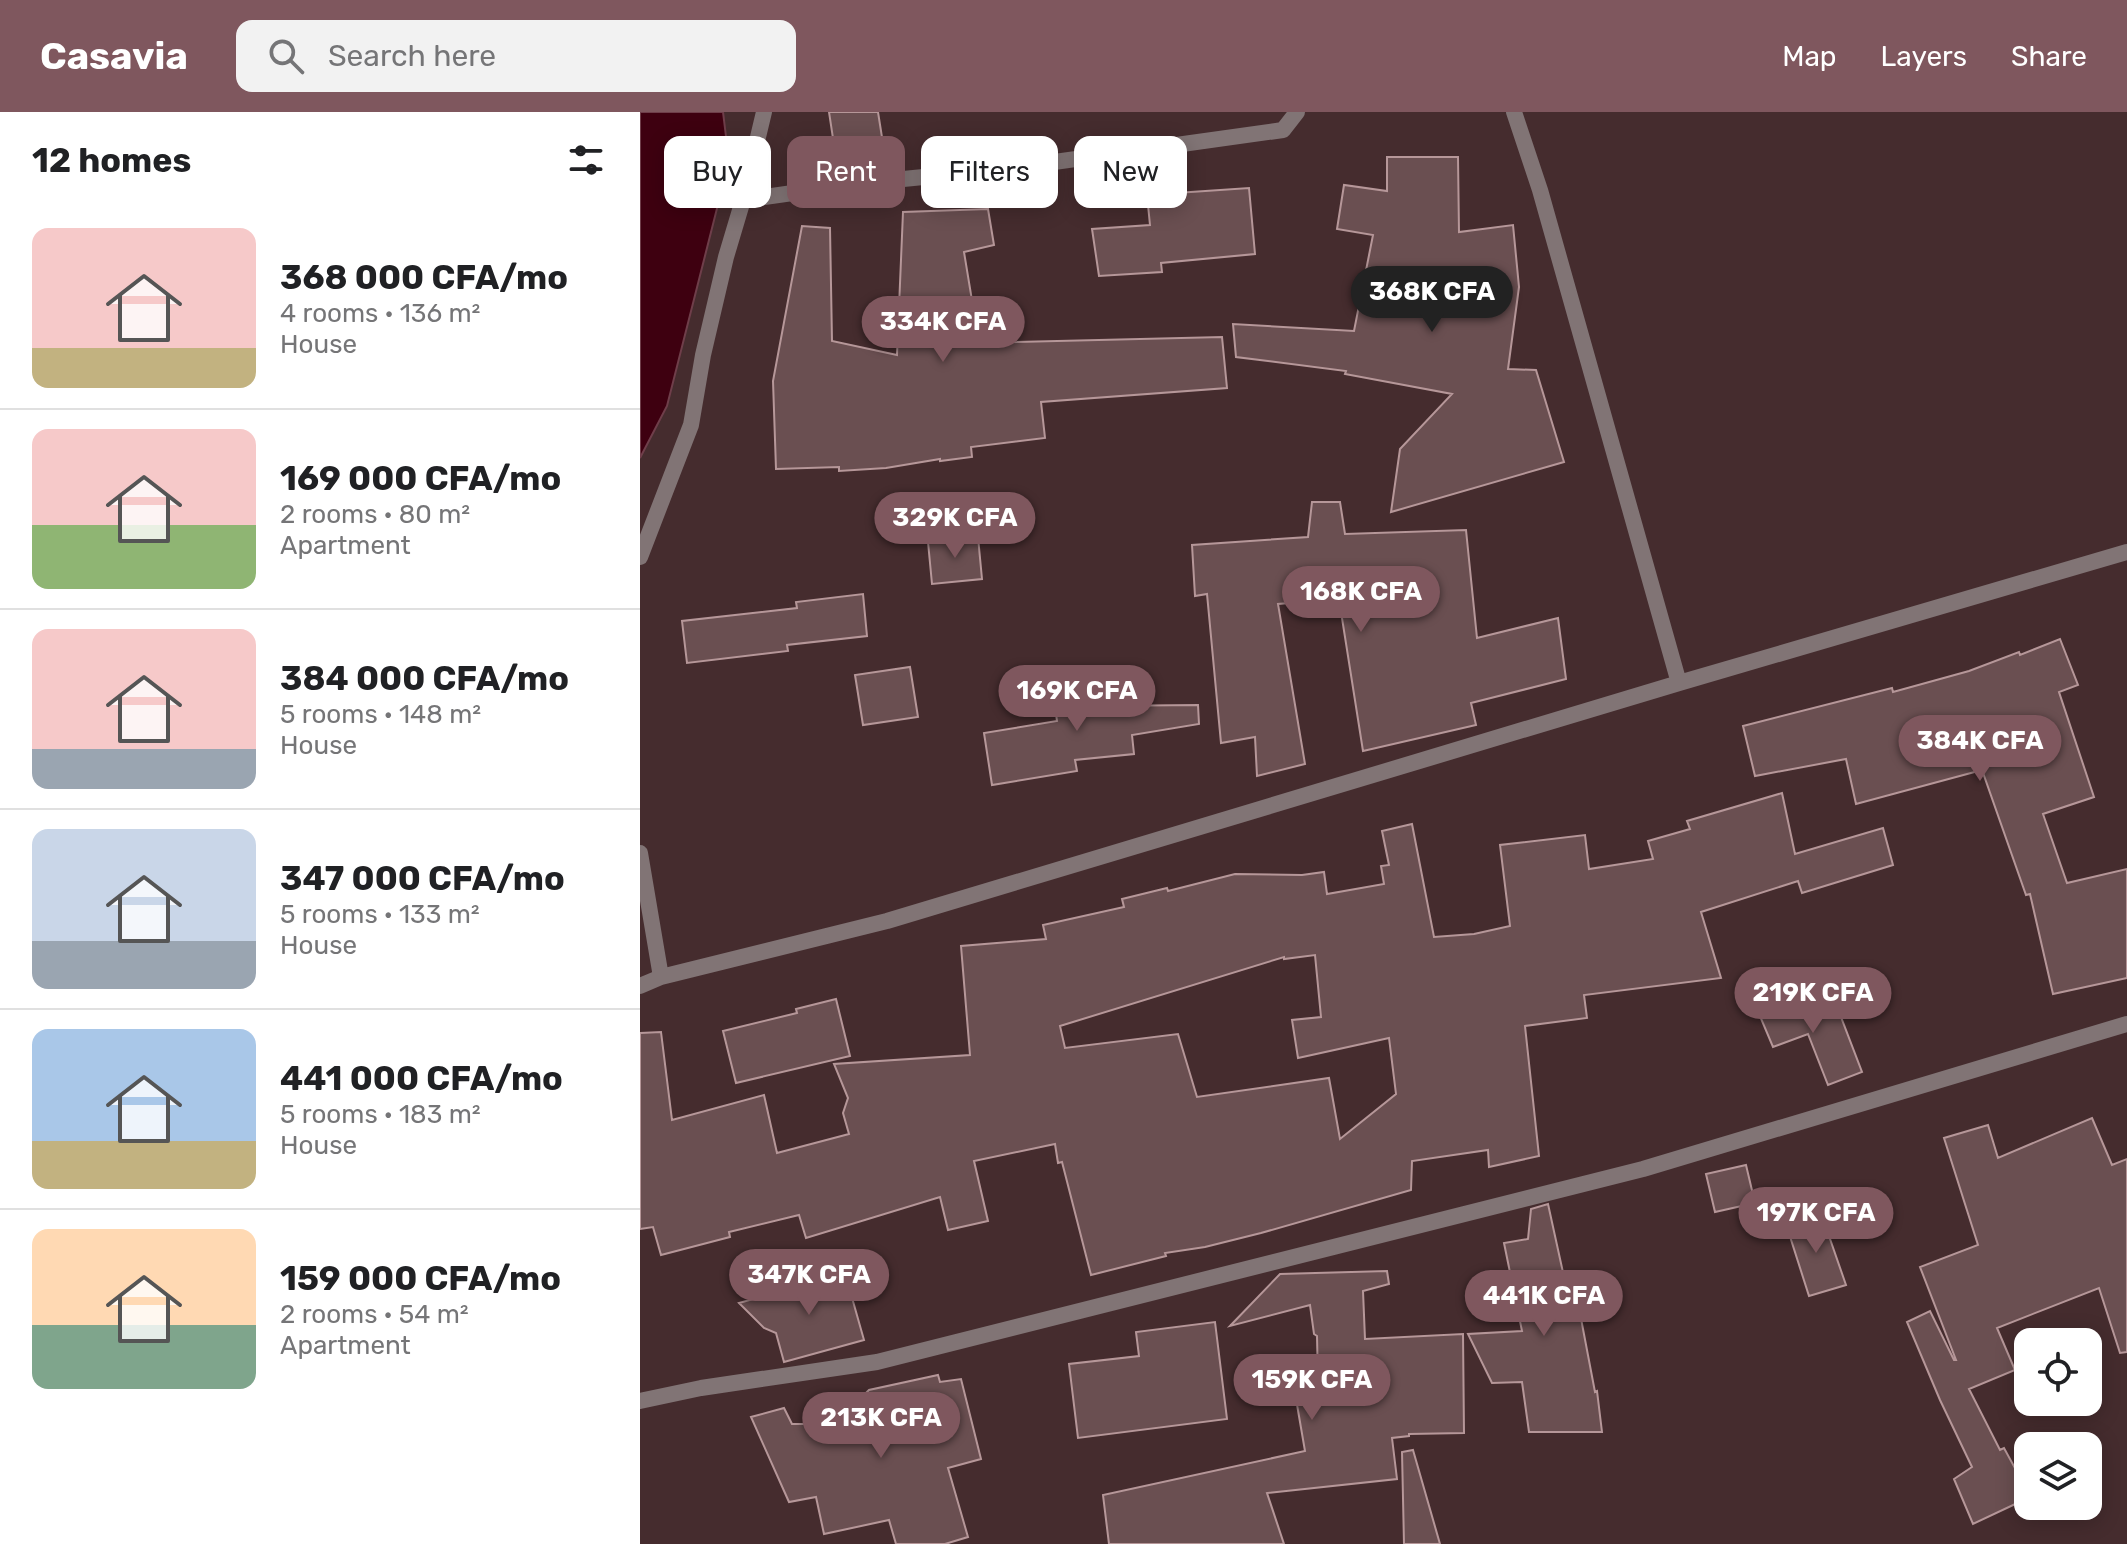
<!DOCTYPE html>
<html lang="en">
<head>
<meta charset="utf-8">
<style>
  :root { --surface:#fff; --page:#f2f2f2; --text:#202124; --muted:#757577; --line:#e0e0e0; --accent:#7f575e }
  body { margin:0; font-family:Rubik,sans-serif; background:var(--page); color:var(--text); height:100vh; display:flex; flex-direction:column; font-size:30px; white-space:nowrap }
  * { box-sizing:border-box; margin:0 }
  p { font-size:26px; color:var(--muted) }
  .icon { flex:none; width:44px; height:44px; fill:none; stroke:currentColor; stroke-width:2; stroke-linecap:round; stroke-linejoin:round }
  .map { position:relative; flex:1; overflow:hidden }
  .side { display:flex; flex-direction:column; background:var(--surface); width:640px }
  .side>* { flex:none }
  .hud { position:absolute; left:24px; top:24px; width:760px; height:72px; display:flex; gap:16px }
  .tools { position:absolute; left:1374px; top:1216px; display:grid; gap:16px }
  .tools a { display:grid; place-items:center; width:88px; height:88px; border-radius:16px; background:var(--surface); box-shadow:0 4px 20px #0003; font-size:40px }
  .price { position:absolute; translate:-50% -68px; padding:0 18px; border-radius:28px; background:var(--accent); color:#fff; font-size:26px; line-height:52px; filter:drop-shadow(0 2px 4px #0008) }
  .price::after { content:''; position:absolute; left:50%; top:48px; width:24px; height:18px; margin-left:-12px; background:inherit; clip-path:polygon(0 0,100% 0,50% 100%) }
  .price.active { background:#222; color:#fff }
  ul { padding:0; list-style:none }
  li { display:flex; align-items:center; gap:24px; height:200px; padding:0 32px }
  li+li { border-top:2px solid var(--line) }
  li span { display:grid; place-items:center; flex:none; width:224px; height:160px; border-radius:16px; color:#555 }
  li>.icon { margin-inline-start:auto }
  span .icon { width:96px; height:96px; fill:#fffc; stroke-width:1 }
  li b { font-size:34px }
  h2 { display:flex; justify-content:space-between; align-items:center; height:96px; padding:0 32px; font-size:34px }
  .pill { padding:0 28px; border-radius:16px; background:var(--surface); box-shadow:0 4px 20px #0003; font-size:28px; line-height:72px }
  .pill.active { background:var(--accent); color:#fff }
  header { display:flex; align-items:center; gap:48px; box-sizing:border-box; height:112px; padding:0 40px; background:var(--accent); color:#fff }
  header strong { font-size:38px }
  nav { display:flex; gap:44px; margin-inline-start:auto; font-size:28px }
  .search { width:560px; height:72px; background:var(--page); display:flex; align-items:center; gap:20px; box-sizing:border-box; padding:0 28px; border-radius:16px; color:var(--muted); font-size:30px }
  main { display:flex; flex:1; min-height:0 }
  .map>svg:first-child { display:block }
  .water { fill:#3e0010; stroke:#6f3e4a; stroke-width:2 }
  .building { fill:#6a4f51; stroke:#b69799; stroke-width:2; fill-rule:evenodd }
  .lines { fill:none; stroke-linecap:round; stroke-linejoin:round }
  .minor { stroke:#817475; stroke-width:16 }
</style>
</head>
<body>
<header>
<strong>Casavia</strong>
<div class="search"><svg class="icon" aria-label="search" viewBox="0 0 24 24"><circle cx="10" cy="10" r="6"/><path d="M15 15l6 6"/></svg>Search here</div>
<nav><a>Map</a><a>Layers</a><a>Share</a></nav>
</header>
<main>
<section class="side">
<h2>12 homes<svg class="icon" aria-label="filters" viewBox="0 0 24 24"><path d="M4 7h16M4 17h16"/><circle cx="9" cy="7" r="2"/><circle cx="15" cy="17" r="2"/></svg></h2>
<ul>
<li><span style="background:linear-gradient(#f6c9c9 75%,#c2b280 0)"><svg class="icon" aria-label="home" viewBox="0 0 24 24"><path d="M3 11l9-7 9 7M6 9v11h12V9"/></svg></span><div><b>368 000 CFA/mo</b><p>4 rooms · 136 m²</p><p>House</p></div></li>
<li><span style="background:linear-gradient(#f6c9c9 60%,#8fb573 0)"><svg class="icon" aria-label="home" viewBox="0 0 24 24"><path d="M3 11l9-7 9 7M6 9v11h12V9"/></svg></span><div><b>169 000 CFA/mo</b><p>2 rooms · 80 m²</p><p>Apartment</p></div></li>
<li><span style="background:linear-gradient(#f6c9c9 75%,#9aa5b1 0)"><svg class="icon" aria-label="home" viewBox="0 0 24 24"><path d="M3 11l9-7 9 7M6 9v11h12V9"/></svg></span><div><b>384 000 CFA/mo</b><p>5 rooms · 148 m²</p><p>House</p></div></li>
<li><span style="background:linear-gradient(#c9d6e8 70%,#9aa5b1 0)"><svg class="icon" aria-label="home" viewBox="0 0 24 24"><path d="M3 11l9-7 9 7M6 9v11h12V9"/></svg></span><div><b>347 000 CFA/mo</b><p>5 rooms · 133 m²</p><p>House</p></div></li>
<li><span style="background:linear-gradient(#a9c7e8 70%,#c2b280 0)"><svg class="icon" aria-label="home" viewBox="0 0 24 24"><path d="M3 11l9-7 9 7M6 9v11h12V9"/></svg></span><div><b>441 000 CFA/mo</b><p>5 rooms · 183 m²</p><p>House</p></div></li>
<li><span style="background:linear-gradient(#ffd9b3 60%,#7fa58c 0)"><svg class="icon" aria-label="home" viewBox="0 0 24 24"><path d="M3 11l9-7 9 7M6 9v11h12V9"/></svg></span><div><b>159 000 CFA/mo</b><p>2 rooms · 54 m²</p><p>Apartment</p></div></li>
</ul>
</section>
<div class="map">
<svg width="1487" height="1432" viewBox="0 0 1487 1432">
  <rect width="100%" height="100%" fill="#452c2e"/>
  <path class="water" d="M0 0H83L89 49 27 294 0 346Z"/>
  <path class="building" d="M189 0H238L244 38 196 46Z
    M747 45H818L819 120 873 113 879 175 868 257 896 258 924 350 751 400 760 337 812 282 705 262 706 259 596 245 593 212 714 219 733 123 697 117 704 73 747 79Z
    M609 76 615 142 521 151 522 160 459 164 452 117 510 113 507 83Z
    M348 97 354 133 324 140 339 231 582 225 587 276 401 290 405 326 331 335 332 345 300 349V347L246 356 199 359V355L136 357 133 269 162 114 190 116 192 229 257 243 263 100Z
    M672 390H700L705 422 826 418 837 526 918 506 926 567 831 591 836 613 723 639 699 487 638 492 665 652 617 664 615 625 581 631 567 482 555 484 552 433 668 425Z
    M338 425 342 467 292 472 288 430Z
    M223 482 227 524 147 533 148 539 47 551 42 509 157 496 156 490Z
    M1420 527 1438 573 1419 580 1454 685 1403 702 1427 771 1487 757V866L1413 882 1390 782 1386 783 1342 658 1216 692 1206 647 1115 664 1103 614 1252 576 1253 580 1329 559 1379 540 1380 543Z
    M270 555 278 605 223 613 215 563Z
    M449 560 453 594 558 593 559 612 492 623 494 642 435 648 437 659 352 673 344 621 417 609 411 566Z
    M1142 681 1155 742 1243 716 1253 753 1162 781 1158 769 1061 800 1081 866 944 883 947 906 885 914 899 1044 849 1055 848 1038 772 1049 771 1078 621 1121 565 1135 525 1141 526 1144 451 1163 422 1050 418 1051 415 1032 334 1049 348 1109 308 1118 300 1085 166 1126 159 1103 89 1120 90 1125 21 1143 13 1115 0 1117V921L21 920 32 1008 124 983 137 1041 209 1022 203 1001 208 986 194 952 330 943 321 834 406 827 403 813 484 795 482 787 527 776 528 779 595 762 662 763 684 760 687 782 744 772 741 754 749 753 742 719 772 712 794 825 834 822 870 814 860 733 945 723 949 757 1013 747 1008 729 1050 717 1047 709ZM675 843 681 905 652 908 658 946 749 926 756 982 700 1027 689 966 557 985 538 922 425 936 420 914 644 845V847Z
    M1159 882 1166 904 1196 892 1222 960 1188 973 1168 922 1133 935 1117 897Z
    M196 887 210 944 96 971 83 919 157 901 156 897Z
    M1452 1006 1472 1053 1487 1047V1240L1480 1241 1459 1176 1357 1216 1375 1258 1329 1277 1360 1338 1364 1336 1388 1380V1386L1333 1412 1314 1367 1332 1355 1300 1288 1267 1210 1290 1199 1314 1248H1316L1280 1155 1338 1133 1304 1026 1348 1013 1358 1046Z
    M1106 1053 1115 1091 1075 1100 1066 1062Z
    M908 1092 924 1165 931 1164 937 1197 939 1196 955 1280 957 1279 962 1320H889L882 1270 852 1271 828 1222 882 1219 864 1131 888 1127 891 1097Z
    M1181 1101 1206 1173 1169 1184 1146 1112Z
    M747 1159 749 1172 723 1179 725 1227 823 1222 824 1321 769 1322V1324L752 1326 757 1367 627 1381 644 1432H469L463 1383 665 1339 655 1281 678 1270 677 1224 674 1222 670 1193 590 1214 640 1162Z
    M205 1161 224 1228 144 1250 136 1221 124 1216 99 1191Z
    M575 1210 587 1307 438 1326 429 1252 499 1244 496 1220Z
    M298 1263 300 1270 321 1267 341 1347 308 1356 328 1425 305 1432H256L249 1408 184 1422 176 1385 149 1390 111 1305 144 1296 152 1312H195L229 1278Z
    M773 1338 800 1432H764L762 1340Z"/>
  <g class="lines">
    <path class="minor" d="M874 0 900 78 1039 571
      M103 88 223 71 364 57 643 18 657 0
      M0 445 51 313 63 243 86 145 103 88 124 0
      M0 741 21 865
      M0 874 21 865 247 809 1039 571 1487 440
      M0 1289 61 1276 237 1250 1003 1057 1487 912"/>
  </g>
</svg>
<div class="tools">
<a><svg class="icon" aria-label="locate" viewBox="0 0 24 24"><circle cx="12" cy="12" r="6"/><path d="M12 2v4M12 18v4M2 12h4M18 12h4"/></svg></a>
<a><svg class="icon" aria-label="layers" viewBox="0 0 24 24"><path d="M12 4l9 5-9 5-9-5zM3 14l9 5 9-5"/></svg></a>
</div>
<b class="price active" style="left:792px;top:222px">368K CFA</b>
<b class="price" style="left:303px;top:252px">334K CFA</b>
<b class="price" style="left:315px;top:448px">329K CFA</b>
<b class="price" style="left:721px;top:522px">168K CFA</b>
<b class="price" style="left:437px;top:621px">169K CFA</b>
<b class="price" style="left:1340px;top:671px">384K CFA</b>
<b class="price" style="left:1173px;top:923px">219K CFA</b>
<b class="price" style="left:1176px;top:1143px">197K CFA</b>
<b class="price" style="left:169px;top:1205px">347K CFA</b>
<b class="price" style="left:904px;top:1226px">441K CFA</b>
<b class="price" style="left:672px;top:1310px">159K CFA</b>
<b class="price" style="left:241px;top:1348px">213K CFA</b>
<div class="hud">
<a class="pill">Buy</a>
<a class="pill active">Rent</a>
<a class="pill">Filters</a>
<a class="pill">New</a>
</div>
</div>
</main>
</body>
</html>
